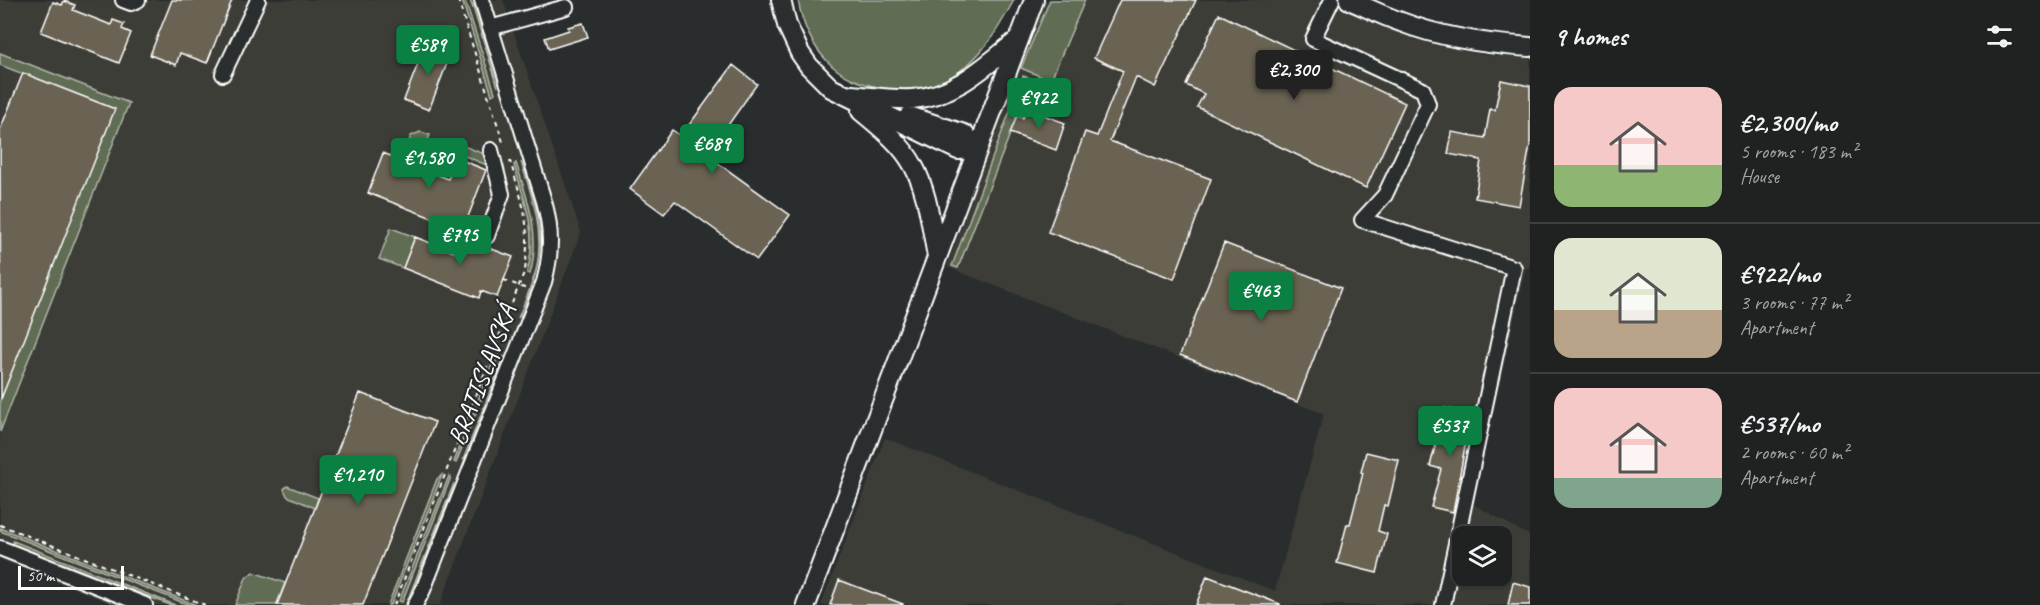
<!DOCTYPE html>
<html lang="en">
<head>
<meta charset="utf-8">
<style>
  :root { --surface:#202222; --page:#2d2f2f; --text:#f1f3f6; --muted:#a2a4a5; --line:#3d3f40; --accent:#0b8043 }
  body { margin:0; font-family:Caveat,sans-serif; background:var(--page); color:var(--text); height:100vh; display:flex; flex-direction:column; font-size:22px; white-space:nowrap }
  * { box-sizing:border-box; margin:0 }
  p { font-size:20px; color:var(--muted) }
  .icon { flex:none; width:33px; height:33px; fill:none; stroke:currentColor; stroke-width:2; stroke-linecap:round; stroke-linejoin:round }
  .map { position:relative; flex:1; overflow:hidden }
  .drawer { display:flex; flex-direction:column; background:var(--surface); width:510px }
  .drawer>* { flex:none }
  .controls { position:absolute; left:1452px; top:526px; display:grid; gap:12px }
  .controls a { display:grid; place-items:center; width:60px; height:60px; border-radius:12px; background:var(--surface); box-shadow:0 2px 4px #0004,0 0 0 2px var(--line); font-size:30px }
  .scale { position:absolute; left:18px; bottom:15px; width:106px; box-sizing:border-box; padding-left:6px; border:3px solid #fff; border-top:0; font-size:16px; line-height:21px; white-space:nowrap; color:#fff; -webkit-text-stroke:4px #2a2d2e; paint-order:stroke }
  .price { position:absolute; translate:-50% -51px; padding:0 14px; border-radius:6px; background:var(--accent); color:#fff; font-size:20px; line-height:39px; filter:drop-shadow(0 2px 3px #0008) }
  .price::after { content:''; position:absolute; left:50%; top:36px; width:18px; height:14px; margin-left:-9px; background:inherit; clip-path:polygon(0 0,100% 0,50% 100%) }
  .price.selected { background:#222; color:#fff }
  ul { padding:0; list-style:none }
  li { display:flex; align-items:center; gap:18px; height:150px; padding:0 24px }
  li+li { border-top:2px solid var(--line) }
  li span { display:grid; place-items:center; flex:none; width:168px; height:120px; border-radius:18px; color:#555 }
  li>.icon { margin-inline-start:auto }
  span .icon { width:72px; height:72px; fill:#fffc; stroke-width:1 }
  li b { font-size:26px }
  h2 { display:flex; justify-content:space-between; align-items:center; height:72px; padding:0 24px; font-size:26px }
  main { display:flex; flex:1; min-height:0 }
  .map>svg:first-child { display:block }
  .built { fill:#3e3e39; fill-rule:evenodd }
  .green { fill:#606c53; stroke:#b0b6a9; stroke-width:1.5 }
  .building { fill:#6b6453; stroke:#fff; stroke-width:1.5 }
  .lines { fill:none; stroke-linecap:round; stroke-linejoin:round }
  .minor-casing { stroke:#fff; stroke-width:18 }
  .major-casing { stroke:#fff; stroke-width:22 }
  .path { stroke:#fff; stroke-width:2; stroke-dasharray:4.5 4.5; stroke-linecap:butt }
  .minor { stroke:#2a2d2e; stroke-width:14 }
  .major { stroke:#2a2d2e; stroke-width:18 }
  .labels { text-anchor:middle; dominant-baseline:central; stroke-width:4.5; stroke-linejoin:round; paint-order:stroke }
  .street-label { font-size:26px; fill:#fff; stroke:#2a2d2e }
</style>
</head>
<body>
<main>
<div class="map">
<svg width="1530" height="605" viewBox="0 0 1530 605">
  <rect width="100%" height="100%" fill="#2a2d2e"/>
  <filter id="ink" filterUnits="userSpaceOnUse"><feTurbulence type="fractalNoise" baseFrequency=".0167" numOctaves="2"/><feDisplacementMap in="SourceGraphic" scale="12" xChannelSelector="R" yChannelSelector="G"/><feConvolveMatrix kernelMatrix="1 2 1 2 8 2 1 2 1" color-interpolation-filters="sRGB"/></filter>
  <g filter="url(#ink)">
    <path class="built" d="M0 0H503L581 232 440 605H116L0 559Z
      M1045 0H1323L1416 40 1484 55 1530 57V266L1525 269 1473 504 1530 536V605H821L885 438 1275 591 1324 414 947 267 1008 94ZM1462 537H1502V576H1462Z"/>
    <path class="green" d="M462 0H464L467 6 495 93 492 95Z
      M470 0 475 8 498 87 474 11Z
      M798 0H1014C998 30 981 59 951 77 916 98 856 92 827 61 811 44 802 23 798 0Z
      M1050 0H1085L1037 112 1027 109 1023 118 1017 116 958 268 952 266 1023 76 1045 83 1047 79 1021 68Z
      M0 53 129 103 0 432V400L114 109 0 65Z
      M420 132 430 135 427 143 453 153 452 156 456 158 452 169 442 165 439 171 403 156 411 136Z
      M461 145 482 153 489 166 458 153Z
      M521 162C527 170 529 182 532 192 548 240 539 269 522 314L518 318C525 301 533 284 537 266 544 229 532 196 521 162Z
      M516 163C528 200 541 235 530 274L527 273C538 235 525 201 514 165Z
      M391 228 415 237 403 268 379 259Z
      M499 346 501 349 456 463 454 462Z
      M504 356 503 361 466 457 463 460Z
      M442 475 394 597 391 605H388L437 479Z
      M449 476 451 477 402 602 399 601Z
      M454 483 452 492 407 605 406 604Z
      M287 486 318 498 315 508 287 496 284 489Z
      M0 528 196 605H189L0 531Z
      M13 541 175 605H170L12 544Z
      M253 572 285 583 277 603 282 605H235L246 578Z"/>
    <path class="building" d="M172 0H232L207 63 180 53 176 65 150 55Z
      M1120 0H1196L1155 87 1136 77 1110 141 1211 179 1174 279 1048 232 1085 132 1097 136 1123 71 1094 58Z
      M64 1 75 5 73 10 101 21 111 25 113 20 124 24 122 29 131 33 119 63 41 32 53 2 62 5Z
      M1219 14 1405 103 1366 188 1197 107 1204 94 1186 85Z
      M583 23 588 37 549 49 545 38 569 30 568 27Z
      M426 43 451 53 429 110 404 100Z
      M733 65 757 84 707 155 790 215 757 260 675 201 664 214 630 189 672 130 681 136Z
      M23 73 115 109 1 399 0 130Z
      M1501 80 1530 86V145L1519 206 1475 198 1481 160 1448 154 1452 132 1485 138 1490 109 1495 110Z
      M1027 109 1065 123 1056 150 1010 133 1017 116 1023 118Z
      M383 153 448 179 456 158 486 170 463 230 368 193Z
      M415 237 459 254 465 239 513 257 497 297 481 291 479 298 403 268Z
      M1224 243 1341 288 1297 402 1180 355Z
      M360 393 435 422 363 605H277Z
      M1445 408 1471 413 1453 512 1431 507 1441 469 1430 466Z
      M1366 452 1399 460 1388 506 1384 505 1378 531 1387 534 1377 573 1337 563 1347 524H1350L1363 473 1361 472Z
      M1207 576 1280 604V605H1196Z
      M839 580 903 604V605H830Z
      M1513 582 1530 587V605H1508Z"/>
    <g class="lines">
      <defs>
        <path id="minor" d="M123 0 131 3 138 0
          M1332 0 1313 39 1423 90 1428 104 1385 195 1362 220 1514 268 1443 605
          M490 28 566 7
          M223 74 258 0
          M487 236 502 194 491 150
          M0 548 145 605
          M415 605 423 590 544 282C552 253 552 230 544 201L482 0"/>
        <path id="major" d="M781 0 787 25 800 53 809 66 831 88 958 150 978 149
          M1349 0C1366 7 1383 16 1401 22 1442 38 1486 44 1530 47
          M852 95C872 97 893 100 913 99 956 96 987 64 1019 39
          M861 111C880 127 901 143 913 165 928 192 931 226 937 256
          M909 116 964 134 978 149
          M806 605 1034 0"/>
      </defs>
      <use href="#minor" class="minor-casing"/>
      <use href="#major" class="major-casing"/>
      <path class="path" d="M458 0 503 142
        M504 280 527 289
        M0 525 205 605
        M394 605 525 270C531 224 523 204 510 161"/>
      <use href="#minor" class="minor"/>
      <use href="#major" class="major"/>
    </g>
  </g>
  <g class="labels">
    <g class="street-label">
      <text transform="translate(482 375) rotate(-69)">BRATISLAVSKÁ</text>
    </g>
  </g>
</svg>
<div class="controls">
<a><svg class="icon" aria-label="layers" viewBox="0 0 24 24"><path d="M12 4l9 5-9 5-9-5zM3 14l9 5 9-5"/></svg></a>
</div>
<div class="scale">50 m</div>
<b class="price" style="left:428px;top:76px">€589</b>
<b class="price selected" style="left:1294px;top:101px">€2,300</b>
<b class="price" style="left:1039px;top:129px">€922</b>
<b class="price" style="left:712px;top:175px">€689</b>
<b class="price" style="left:429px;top:189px">€1,580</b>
<b class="price" style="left:460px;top:266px">€795</b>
<b class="price" style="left:1261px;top:322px">€463</b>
<b class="price" style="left:1450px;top:457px">€537</b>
<b class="price" style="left:358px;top:506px">€1,210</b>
</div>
<section class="drawer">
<h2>9 homes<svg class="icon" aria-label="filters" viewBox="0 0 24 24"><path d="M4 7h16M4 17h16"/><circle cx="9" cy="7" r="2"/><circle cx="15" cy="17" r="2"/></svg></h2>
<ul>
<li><span style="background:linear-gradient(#f6c9c9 65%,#8fb573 0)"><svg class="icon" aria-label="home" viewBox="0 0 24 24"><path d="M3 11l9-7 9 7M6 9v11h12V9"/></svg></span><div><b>€2,300/mo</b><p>5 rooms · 183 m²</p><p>House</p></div></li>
<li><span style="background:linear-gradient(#dfe7d0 60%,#b9a48a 0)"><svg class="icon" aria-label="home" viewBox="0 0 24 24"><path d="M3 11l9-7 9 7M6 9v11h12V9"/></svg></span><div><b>€922/mo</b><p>3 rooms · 77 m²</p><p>Apartment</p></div></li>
<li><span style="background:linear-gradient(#f6c9c9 75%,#7fa58c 0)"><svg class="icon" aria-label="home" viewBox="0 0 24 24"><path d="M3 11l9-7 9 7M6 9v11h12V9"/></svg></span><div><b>€537/mo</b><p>2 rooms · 60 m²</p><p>Apartment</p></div></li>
</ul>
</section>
</main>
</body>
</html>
